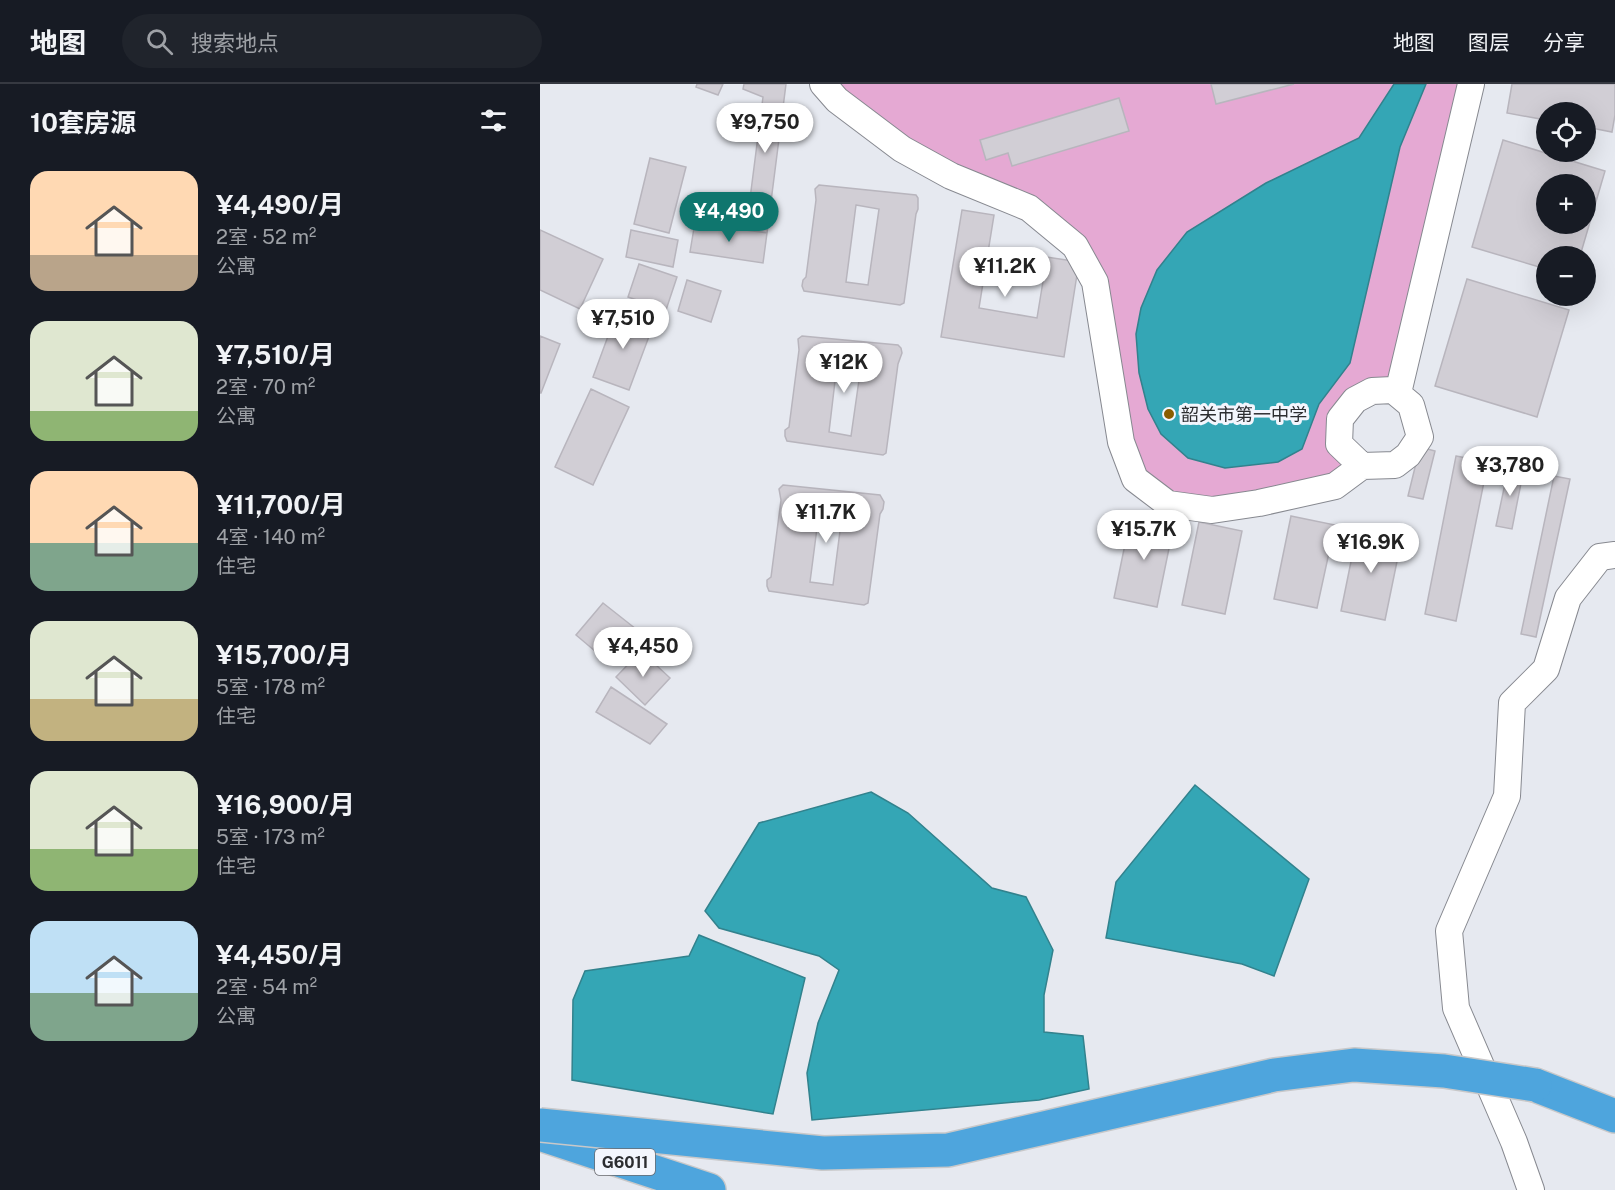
<!DOCTYPE html>
<html lang="zh">
<head>
<meta charset="utf-8">
<style>
  :root { --surface:#171b24; --page:#20242c; --text:#f1f3f6; --muted:#9ea1a6; --line:#363941; --accent:#0f766e }
  body { margin:0; font-family:"Public Sans","Noto Sans SC",sans-serif; background:var(--page); color:var(--text); height:100vh; display:flex; flex-direction:column; font-size:22px; white-space:nowrap }
  * { box-sizing:border-box; margin:0 }
  p { font-size:20px; color:var(--muted) }
  .icon { flex:none; width:33px; height:33px; fill:none; stroke:currentColor; stroke-width:2; stroke-linecap:round; stroke-linejoin:round }
  .map { position:relative; flex:1; overflow:hidden }
  .panel { display:flex; flex-direction:column; background:var(--surface); width:540px }
  .panel>* { flex:none }
  .tools { position:absolute; left:996px; top:18px; display:grid; gap:12px }
  .tools a { display:grid; place-items:center; width:60px; height:60px; border-radius:50%; background:var(--surface); box-shadow:0 6px 24px #0002; font-size:30px }
  .price { position:absolute; translate:-50% -51px; padding:0 14px; border-radius:21px; background:#fff; color:#222; font-size:20px; line-height:39px; filter:drop-shadow(0 2px 3px #0008) }
  .price::after { content:''; position:absolute; left:50%; top:36px; width:18px; height:14px; margin-left:-9px; background:inherit; clip-path:polygon(0 0,100% 0,50% 100%) }
  .price.selected { background:var(--accent); color:#fff }
  ul { padding:0; list-style:none }
  li { display:flex; align-items:center; gap:18px; height:150px; padding:0 30px }
  li span { display:grid; place-items:center; flex:none; width:168px; height:120px; border-radius:18px; color:#555 }
  li>.icon { margin-inline-start:auto }
  span .icon { width:72px; height:72px; fill:#fffc; stroke-width:1 }
  li b { font-size:26px }
  h2 { display:flex; justify-content:space-between; align-items:center; height:72px; padding:0 30px; font-size:26px }
  header { display:flex; align-items:center; gap:36px; box-sizing:border-box; height:84px; padding:0 30px; background:var(--surface); border-bottom:2px solid var(--line) }
  header strong { font-size:28px }
  nav { display:flex; gap:33px; margin-inline-start:auto; font-size:21px }
  .search { width:420px; height:54px; background:var(--page); display:flex; align-items:center; gap:15px; box-sizing:border-box; padding:0 21px; border-radius:33px; color:var(--muted); font-size:22px }
  main { display:flex; flex:1; min-height:0 }
  .map>svg:first-child { display:block }
  .green { fill:#e5a9d3 }
  .water { fill:#34a6b5; stroke:#32828d; stroke-width:1.5 }
  .building { fill:#d1ced5; stroke:#b8b5bd; stroke-width:1.5; fill-rule:evenodd }
  .lines { fill:none; stroke-linecap:round; stroke-linejoin:round }
  .minor-casing { stroke:#878990; stroke-width:28 }
  .highway-casing { stroke:#c8c8c9; stroke-width:36 }
  .minor { stroke:#fff; stroke-width:26 }
  .highway { stroke:#4ea5dd; stroke-width:33 }
  .highway-bridge-casing { stroke:#c8c8c9; stroke-width:36; stroke-linecap:butt }
  .highway-bridge { stroke:#4ea5dd; stroke-width:33 }
  .poi-dot { fill:#8a5d00; stroke:#f3f6fd; stroke-width:2 }
  .labels { text-anchor:middle; dominant-baseline:central; stroke-width:6; stroke-linejoin:round; paint-order:stroke }
  .shield { fill:#f3f6fd; stroke:#68696e; stroke-width:1.5 }
  .shield-label { font-size:16px; font-weight:bold; fill:#2c2d30 }
  .poi-label { font-size:18px; fill:#2c2d30; stroke:#f3f6fd; text-anchor:start }
</style>
</head>
<body>
<header>
<strong>地图</strong>
<div class="search"><svg class="icon" aria-label="search" viewBox="0 0 24 24"><circle cx="10" cy="10" r="6"/><path d="M15 15l6 6"/></svg>搜索地点</div>
<nav><a>地图</a><a>图层</a><a>分享</a></nav>
</header>
<main>
<section class="panel">
<h2>10套房源<svg class="icon" aria-label="filters" viewBox="0 0 24 24"><path d="M4 7h16M4 17h16"/><circle cx="9" cy="7" r="2"/><circle cx="15" cy="17" r="2"/></svg></h2>
<ul>
<li><span style="background:linear-gradient(#ffd9b3 70%,#b9a48a 0)"><svg class="icon" aria-label="home" viewBox="0 0 24 24"><path d="M3 11l9-7 9 7M6 9v11h12V9"/></svg></span><div><b>¥4,490/月</b><p>2室 · 52 m²</p><p>公寓</p></div></li>
<li><span style="background:linear-gradient(#dfe7d0 75%,#8fb573 0)"><svg class="icon" aria-label="home" viewBox="0 0 24 24"><path d="M3 11l9-7 9 7M6 9v11h12V9"/></svg></span><div><b>¥7,510/月</b><p>2室 · 70 m²</p><p>公寓</p></div></li>
<li><span style="background:linear-gradient(#ffd9b3 60%,#7fa58c 0)"><svg class="icon" aria-label="home" viewBox="0 0 24 24"><path d="M3 11l9-7 9 7M6 9v11h12V9"/></svg></span><div><b>¥11,700/月</b><p>4室 · 140 m²</p><p>住宅</p></div></li>
<li><span style="background:linear-gradient(#dfe7d0 65%,#c2b280 0)"><svg class="icon" aria-label="home" viewBox="0 0 24 24"><path d="M3 11l9-7 9 7M6 9v11h12V9"/></svg></span><div><b>¥15,700/月</b><p>5室 · 178 m²</p><p>住宅</p></div></li>
<li><span style="background:linear-gradient(#dfe7d0 65%,#8fb573 0)"><svg class="icon" aria-label="home" viewBox="0 0 24 24"><path d="M3 11l9-7 9 7M6 9v11h12V9"/></svg></span><div><b>¥16,900/月</b><p>5室 · 173 m²</p><p>住宅</p></div></li>
<li><span style="background:linear-gradient(#bfe0f5 60%,#7fa58c 0)"><svg class="icon" aria-label="home" viewBox="0 0 24 24"><path d="M3 11l9-7 9 7M6 9v11h12V9"/></svg></span><div><b>¥4,450/月</b><p>2室 · 54 m²</p><p>公寓</p></div></li>
</ul>
</section>
<div class="map">
<svg width="1075" height="1106" viewBox="0 0 1075 1106">
  <rect width="100%" height="100%" fill="#e6e9f0"/>
  <path class="green" d="M283 0H931L858 309 800 335 822 382 672 426 595 395 535 162 411 92Z"/>
  <path class="water" d="M854 0H886L860 63 810 279 779 320 762 365 738 378 685 384 648 374 621 350 608 325 599 289 596 250 601 224 617 186 647 148 726 99 819 54Z
    M655 701 769 795 734 892 702 880 566 854 576 798Z
    M331 708 368 729 452 804 486 813 513 866 504 911V948L543 952 549 1005 499 1016 272 1036 267 989 278 939 299 886 279 872 179 844 165 827 219 739Z
    M159 851 265 894 233 1030 32 996 33 916 45 887 149 872Z"/>
  <path class="building" d="M157 0H183L178 11 156 3Z
    M204 0H246L227 149 206 146 223 13 203 5Z
    M671 0H754L676 20Z
    M972 0H1075V31L1072 48 1046 43V28H1006V36L967 29Z
    M579 14 589 47 472 82 468 69 446 76 440 56Z
    M963 56 1065 87 1040 172H1006V185L932 163ZM1006 100H1046V140H1006Z
    M110 74 146 83 129 149 94 140Z
    M279 101 376 111 378 114V125L376 130 364 219 360 221 264 207 262 202 263 196 266 193 276 116 275 105ZM316 121 339 125 328 201 306 198Z
    M422 126 454 131 439 224 497 234 507 173 539 178 524 273 401 253Z
    M155 138 227 149 223 179 150 168Z
    M0 146 63 175 40 225 0 206Z
    M91 146 138 156 133 183 86 173Z
    M99 180 137 193 126 226 88 213Z
    M927 195 1029 226 997 333 895 302Z
    M147 196 181 207 171 238 138 227Z
    M78 225 114 239 89 306 53 293Z
    M0 252 20 260 1 309H0Z
    M262 252 358 261 361 264 362 269 358 280 346 369 343 371 247 357 245 352V346L249 343 259 266 258 255ZM298 272 322 275 311 352 289 348Z
    M51 305 89 323 53 401 15 383Z
    M880 363 895 367 883 415 868 412Z
    M916 372 948 378 916 537 885 530Z
    M969 381 984 384 972 445 956 442Z
    M1014 392 1030 395 996 553 981 550Z
    M243 401 340 411 344 418 343 425 340 430 328 519 324 521 229 507 227 502V496L231 493 241 416 239 405ZM280 421 303 424 293 501 270 498Z
    M591 431 634 440 617 523 574 514Z
    M751 432 795 441 777 524 734 515Z
    M659 438 702 447 685 530 642 521Z
    M818 443 862 453 845 536 801 527Z
    M63 519 96 545 68 578 36 551Z
    M101 567 130 594 105 621 76 593Z
    M71 603 127 640 110 660 56 628Z"/>
  <g class="lines">
    <defs>
      <path id="minor" d="M283 0 297 16 362 65 411 92 489 124 535 162 555 198 581 358 595 395 628 420 672 426 719 419 795 402 822 382 855 381 868 371 880 353 871 321 853 306 832 307 815 316 800 335 799 360 822 382
        M858 309 931 0
        M991 1106 974 1058 916 924 909 847 967 712 972 619 1006 585 1028 514 1060 473 1075 471"/>
      <path id="highway" d="M995 1001 1075 1032
        M0 1050 169 1106"/>
    </defs>
    <use href="#minor" class="minor-casing"/>
    <use href="#highway" class="highway-casing"/>
    <use href="#minor" class="minor"/>
    <use href="#highway" class="highway"/>
    <defs>
      <path id="highway-bridge" d="M0 1041 283 1069 408 1066 734 991 814 981 904 987 995 1001"/>
    </defs>
    <use href="#highway-bridge" class="highway-bridge-casing"/>
    <use href="#highway-bridge" class="highway-bridge"/>
  </g>
  <circle class="poi-dot" cx="629" cy="330" r="6"/>
  <g class="labels">
    <rect class="shield" x="55" y="1065" width="60" height="26" rx="4.5"/>
    <g class="shield-label">
      <text x="85" y="1078">G6011</text>
    </g>
    <g class="poi-label">
      <text x="641" y="330">韶关市第一中学</text>
    </g>
  </g>
</svg>
<div class="tools">
<a><svg class="icon" aria-label="locate" viewBox="0 0 24 24"><circle cx="12" cy="12" r="6"/><path d="M12 2v4M12 18v4M2 12h4M18 12h4"/></svg></a>
<a>+</a>
<a>−</a>
</div>
<b class="price" style="left:225px;top:70px">¥9,750</b>
<b class="price selected" style="left:189px;top:159px">¥4,490</b>
<b class="price" style="left:465px;top:214px">¥11.2K</b>
<b class="price" style="left:83px;top:266px">¥7,510</b>
<b class="price" style="left:304px;top:310px">¥12K</b>
<b class="price" style="left:970px;top:413px">¥3,780</b>
<b class="price" style="left:286px;top:460px">¥11.7K</b>
<b class="price" style="left:604px;top:477px">¥15.7K</b>
<b class="price" style="left:831px;top:490px">¥16.9K</b>
<b class="price" style="left:103px;top:594px">¥4,450</b>
</div>
</main>
</body>
</html>
